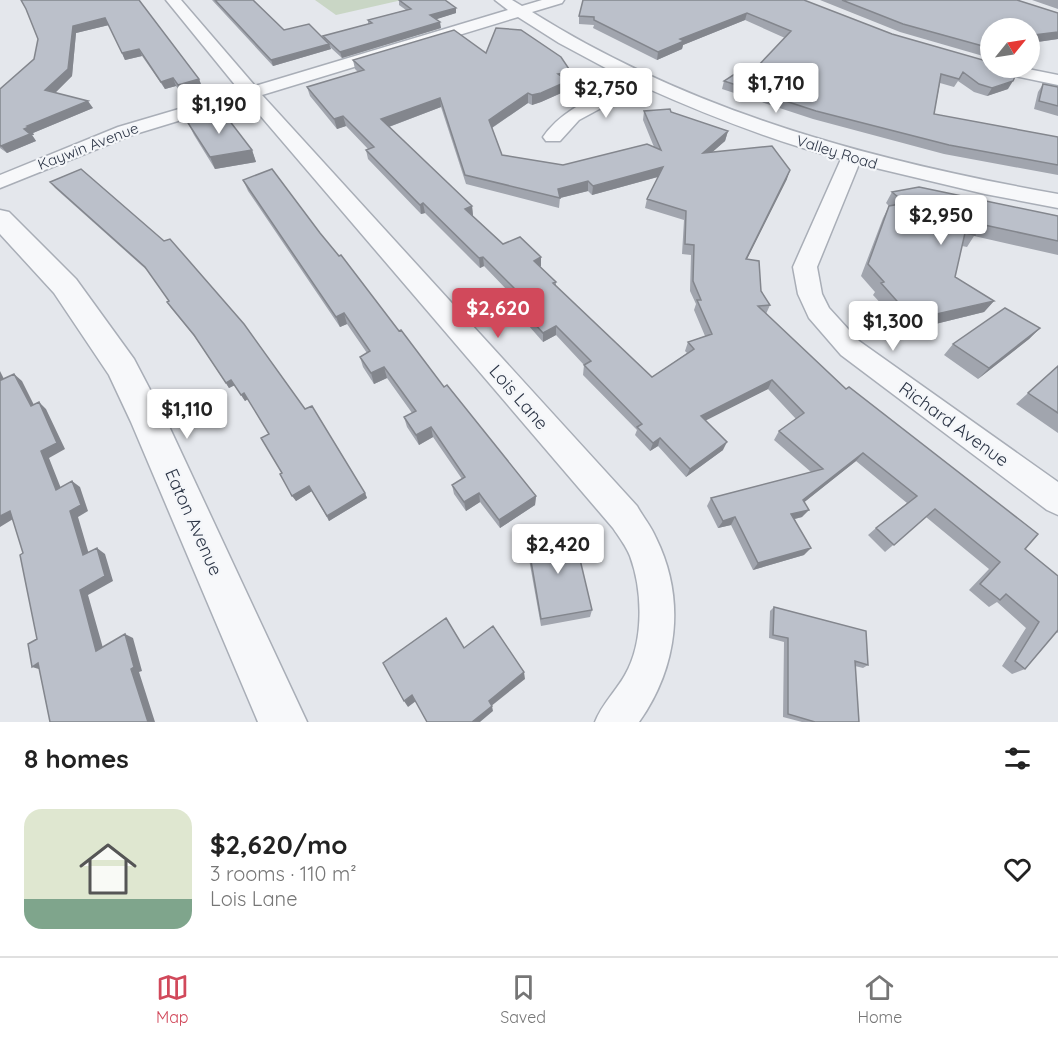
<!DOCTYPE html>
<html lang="en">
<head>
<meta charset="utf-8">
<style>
  :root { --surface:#fff; --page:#f6f6f6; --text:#222; --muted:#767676; --line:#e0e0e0; --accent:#d1495b }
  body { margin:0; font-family:Quicksand,sans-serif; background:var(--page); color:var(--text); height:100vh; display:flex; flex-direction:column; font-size:22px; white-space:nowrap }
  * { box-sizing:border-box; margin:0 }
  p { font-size:20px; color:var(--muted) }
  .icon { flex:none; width:33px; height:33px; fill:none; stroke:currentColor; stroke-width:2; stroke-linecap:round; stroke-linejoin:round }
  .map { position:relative; height:722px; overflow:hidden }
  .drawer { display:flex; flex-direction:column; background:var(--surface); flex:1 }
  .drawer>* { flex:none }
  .needle { width:39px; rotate:60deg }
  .fabs { position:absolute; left:980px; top:18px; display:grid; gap:12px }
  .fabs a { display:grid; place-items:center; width:60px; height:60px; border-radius:50%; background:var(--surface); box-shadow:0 3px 9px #0003; font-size:30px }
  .price { position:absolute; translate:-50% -51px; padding:0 14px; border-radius:6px; background:#fff; color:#222; font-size:20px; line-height:39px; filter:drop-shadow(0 2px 3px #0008) }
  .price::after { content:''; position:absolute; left:50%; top:36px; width:18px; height:14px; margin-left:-9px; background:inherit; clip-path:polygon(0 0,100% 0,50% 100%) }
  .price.active { background:var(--accent); color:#fff }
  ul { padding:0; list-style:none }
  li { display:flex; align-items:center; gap:18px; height:150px; padding:0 24px }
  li+li { border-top:2px solid var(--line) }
  li span { display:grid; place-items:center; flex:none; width:168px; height:120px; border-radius:18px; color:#555 }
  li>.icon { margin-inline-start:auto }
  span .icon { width:72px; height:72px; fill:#fffc; stroke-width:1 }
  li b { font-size:26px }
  h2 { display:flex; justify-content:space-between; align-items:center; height:72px; padding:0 24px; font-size:26px }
  .tab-bar { display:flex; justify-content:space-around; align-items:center; height:84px; border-top:2px solid var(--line); background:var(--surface); font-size:16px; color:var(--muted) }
  .tab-bar a { display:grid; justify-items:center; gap:3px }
  .tab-bar .active { color:var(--accent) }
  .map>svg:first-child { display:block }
  .green { fill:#c9d6c5 }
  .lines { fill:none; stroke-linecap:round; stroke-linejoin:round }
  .minor-casing { stroke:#a9aeb7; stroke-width:3 }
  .tertiary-casing { stroke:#a9aeb7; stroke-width:3 }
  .minor { fill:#f7f8fa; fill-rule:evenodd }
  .tertiary { fill:#f7f8fa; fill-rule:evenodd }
  .wall { fill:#a1a5ae; fill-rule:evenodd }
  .shaded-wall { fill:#83868d }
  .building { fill:#bbc0ca; stroke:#83868d; stroke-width:1.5; fill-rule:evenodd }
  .labels { text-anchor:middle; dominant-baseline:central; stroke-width:4.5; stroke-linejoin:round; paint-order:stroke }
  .far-street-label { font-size:15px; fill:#2b3445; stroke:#f4f6f9 }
  .street-label { font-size:18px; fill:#2b3445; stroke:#f4f6f9 }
</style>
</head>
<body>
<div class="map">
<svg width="1058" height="722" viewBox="0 0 1058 722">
  <rect width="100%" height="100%" fill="#e4e7ec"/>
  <path class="green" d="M315 0H402L336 15Z"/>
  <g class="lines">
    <defs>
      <path id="minor" d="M166 0H181L255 86 508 10 495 0H512L522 6 542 0H564L562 3 532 12C693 113 873 161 1058 194V208L985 194 859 164 817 267 822 294 829 308 859 341 1058 482V515L1047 510 841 355 809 318 798 294 793 267 841 159C773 141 707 115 642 86L579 120 560 141H546L543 137C563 108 598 96 628 80L559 43 518 17 262 95 637 506C643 517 651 526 656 538 686 599 678 667 639 722H595C602 704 616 691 625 675 644 642 643 591 630 556 626 546 619 537 613 528L247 100 132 135 0 188V175L118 127 240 91Z
        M994 68H1023L1058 75V85L996 72Z"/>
      <path id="tertiary" d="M0 210 9 212 76 279 134 359 167 422 307 722H258L131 422 109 375 54 293 0 234Z"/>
    </defs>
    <use href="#minor" class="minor-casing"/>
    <use href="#tertiary" class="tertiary-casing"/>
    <use href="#minor" class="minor"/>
    <use href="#tertiary" class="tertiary"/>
  </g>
  <path class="wall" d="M139 0 199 79 202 87 181 93 176 86 165 89 142 56 125 60 109 25 76 33 72 76 55 93 93 108 33 133 34 135H32L36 141 7 153 0 148V89L34 59 38 39Z
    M212 0H253L284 30 324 38 323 36 368 24V20L406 10 399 5V0L456 13 436 19 441 28 342 58 330 47 331 49 273 66Z
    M804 0 1008 89 987 96 974 92 958 81 954 87 940 83 934 114 1058 137V175L944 154 813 119 722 89 724 81 757 67 785 38 745 20 683 45 682 49 657 60 593 28 594 25 579 24V16Z
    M820 0H1017L1058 39 1031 43 990 28V58L900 32Z
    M1032 0H1058V9Z
    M486 53 571 72V81L568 82V90L541 102 532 105 528 103 492 128 502 155 563 165 654 147 643 120 644 111 671 112 728 131 725 141 712 152 787 179 747 259 761 291 770 305 766 314 846 389 1025 549 1058 576V633L1056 632 1025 669 1012 674 1002 666 1026 628 997 602 989 607 969 590 989 569 926 517 885 552 868 535 876 528 907 503 856 461 804 502 802 517 795 519 804 555 753 570 731 525 718 528 707 506 711 498 811 472 774 440 779 431 796 419 768 389 705 420 723 450 686 477 658 446 650 451 635 435 637 430 583 375 584 365 556 335 543 342 507 301 506 292 508 291 484 266 480 268 425 213 421 214 368 159 366 150 368 149 346 126 337 129 310 96 307 87 358 72 355 69 353 60ZM441 107 466 184 559 208 560 198 588 191 592 195 658 177 647 199 645 208 684 220 682 254 691 255 690 291 696 304 694 310 705 336 688 342 685 351 687 353 652 377 556 286V282L540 267 541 266 503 244 473 216 472 206 389 127Z
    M1043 84 1058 87V116L1034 109 1038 92Z
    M188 123 252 150 256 162 215 169 194 135Z
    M81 169 365 493 367 498 329 521 312 491 296 501 282 473 269 434 248 399 245 401 235 385 229 388 198 341 171 308 167 302 169 301 150 273 55 188 50 182Z
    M243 180 320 233 444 387 536 496 535 505 500 528 480 502 466 511 454 494 452 485 462 479 433 437 419 445 407 427 404 417 412 413 387 378 374 384 363 367 360 357 367 353 347 324 340 327 248 191Z
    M892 192 1058 216V255L974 236 967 247 962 246 955 277 994 301 984 312 911 330 902 320 897 321 873 295 875 292 861 276 883 218 889 206 886 203Z
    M1040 328 1029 339 978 379 944 355 953 344Z
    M1058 366V433L1016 404Z
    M527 538 592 610 590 617 541 626 527 548Z
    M774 607 868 665 863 668 855 666 859 722H802L783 717 784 642 769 638 770 611Z"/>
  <path class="shaded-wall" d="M456 8V13L431 21 430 15Z
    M747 13 745 20 683 45 682 49 657 60 658 52 680 39Z
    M105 18 109 25 76 33 72 76 50 98 45 90 73 26Z
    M440 22 441 28 342 58 340 52Z
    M1058 32V39L1030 43 1034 35Z
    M329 44 331 49 273 66 271 60Z
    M139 49 142 56 125 60 122 53Z
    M571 72V81L568 82V90L541 102 532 105V95L558 74Z
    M173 78 176 86 165 89 161 82Z
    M199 79 202 87 181 93 178 85Z
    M1013 81 1008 89 987 96 992 88Z
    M528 93V103L490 129 489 120Z
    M440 98 441 107 383 129 381 119Z
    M88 101 93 108 33 133 34 135H32L36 141 7 153 1 146 24 129 27 126Z
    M343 116 346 126 337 129 334 119Z
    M728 131 725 141 700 163 703 153Z
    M252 150 256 162 215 169 210 157Z
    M663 167 661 176 592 195 593 186Z
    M790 170 787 179 742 269 746 259Z
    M588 181V191L560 198 558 189Z
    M423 203 425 213 421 214 420 205Z
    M472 206 473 216 465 209Z
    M483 257 484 266 480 268 479 258Z
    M541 257V266L534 270V261Z
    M994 301 984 312 911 330 919 318Z
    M910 308 902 320 897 321 904 309Z
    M344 313 347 324 340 327 336 317Z
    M556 326V335L543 342V333Z
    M1040 328 1029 339 978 379 989 368Z
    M384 367 387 378 374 384 371 373Z
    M0 371 8 387 0 379Z
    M14 374 22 381 38 413 31 406Z
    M231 380 235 385 229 388 226 383Z
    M772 380 768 389 697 425 701 416Z
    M244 393 248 399 245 401 241 395Z
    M39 402 46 409 65 449 49 458 64 496 56 490 41 451Z
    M431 427 433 437 419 445 416 435Z
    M660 438 658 446 650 451 653 443Z
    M727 442 723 450 686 477 690 469Z
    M863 453 856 461 797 508 803 500Z
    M72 481 80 487 88 511 78 517 91 561 83 555 70 511Z
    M309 486 312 491 296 501 292 496Z
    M365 493 367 498 329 521 327 516Z
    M479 493 480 502 466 511 464 502Z
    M536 496 535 505 500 528 499 520Z
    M809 510 802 517 786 521 791 514Z
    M10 511 18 516 0 527V516Z
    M735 517 731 525 718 528 723 521Z
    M97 548 105 554 113 581 88 595 105 655 96 651 80 590Z
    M811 548 804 555 753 570 758 563Z
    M125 634 133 638 142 671 139 672 155 722H148L131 669Z
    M38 663 42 670 32 667Z
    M524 672 525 679 490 707 489 701Z
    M412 695 416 701 408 707 404 701Z
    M492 706 493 711 480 722H472Z"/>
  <path class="building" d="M21 0H139L199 79 178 85 173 78 161 82 139 49 122 53 105 18 73 26 68 69 45 90 88 101 27 126 29 127 24 129 30 134 1 146 0 145V89L34 59 38 39 26 9Z
    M215 0H253L284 30 309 24 329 44 271 60Z
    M399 0H445L456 8 430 15 440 22 340 52 323 36 372 23 368 20 411 9Z
    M583 0H804L892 34 990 62V68H1010L1018 70 1013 81 992 88 979 84 963 72 959 79 941 74 934 114 1058 137V165L949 145 816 111 724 81 750 64 757 67 791 31 747 13 680 39 684 41 658 52 594 20V17L579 16Z
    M842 0H1017L1058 13V32L1034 35 1029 47V28H990V48L903 24Z
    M496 28 521 30 561 57 571 72 558 74 568 81 541 93 532 95 528 93 489 120 502 155 563 165 647 144 661 150 644 111 670 109 671 112 728 131 703 153 772 146 790 170 746 259 759 261 761 291 770 305 758 306 846 389 849 387 1038 534 1025 549 1058 576V630L1025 669 1015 661 1039 622 1006 594 1000 600 980 584 1000 562 935 509 894 545 876 528 917 496 863 453 803 500 809 510 791 514 811 548 758 563 735 517 723 521 711 498 823 469 779 431 804 413 772 380 701 416 727 442 690 469 660 438 653 443 637 427 642 424 584 365 591 361 556 326 543 333 506 292 514 288 483 257 479 258 423 203 420 205 366 150 374 147 343 116 334 119 307 87 364 70 353 60 454 30 486 53ZM440 98 465 175 560 198 558 189 588 181 593 186 663 167 647 199 686 211 685 244 694 245 693 281 701 300H697L712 334 688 342 694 349 652 377 553 283 556 282 534 261 541 257 520 237 503 244 465 209 472 206 381 119Z
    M1043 84 1058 87V106L1039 101Z
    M222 111 252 150 210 157 188 123Z
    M81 169 164 241 170 239 244 324 305 409 312 406 365 493 327 516 309 486 292 496 280 474 282 473 261 438 269 434 244 393 241 395 231 380 226 383 194 335 167 302 169 301 145 267 50 182Z
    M272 169 320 233 339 256 341 255 399 331 401 330 444 387 447 385 536 496 499 520 479 493 464 502 452 485 465 477 431 427 416 435 404 417 416 411 384 367 371 373 360 357 370 351 344 313 336 317 243 180Z
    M919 187 1058 216V241L975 223V235L965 233 955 277 994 301 919 318 910 308 904 309 881 283 884 282 868 264 889 206 905 203 892 192Z
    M1005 308 1040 328 989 368 953 344Z
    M1058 366V413L1028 393Z
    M14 374 31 406 39 402 57 443 41 451 56 490 72 481 81 505 70 511 83 555 97 548 105 576 80 590 96 651 125 634 134 667 131 669 148 722H50L38 663 32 667 28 644 37 639 20 555 23 553 10 511 0 516V379L1 380Z
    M573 530 592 610 541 619 527 538Z
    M774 607 866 631 868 665 855 661 859 722H815L788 714V638L773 635Z
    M446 618 464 648 493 626 524 672 489 701 492 706 472 722H427L412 695 404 701 383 663Z"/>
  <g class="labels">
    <g class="far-street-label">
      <text transform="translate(88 146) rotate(-21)">Kaywin Avenue</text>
      <text transform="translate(837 152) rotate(17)">Valley Road</text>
    </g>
    <g class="street-label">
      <text transform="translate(519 397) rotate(49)">Lois Lane</text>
      <text transform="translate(954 424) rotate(36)">Richard Avenue</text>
      <text transform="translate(194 522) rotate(66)">Eaton Avenue</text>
    </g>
  </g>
</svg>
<div class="fabs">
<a><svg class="needle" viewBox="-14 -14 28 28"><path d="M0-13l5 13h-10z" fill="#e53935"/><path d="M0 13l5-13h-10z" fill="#767676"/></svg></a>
</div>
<b class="price" style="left:776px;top:114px">$1,710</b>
<b class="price" style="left:606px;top:119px">$2,750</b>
<b class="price" style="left:219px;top:135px">$1,190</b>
<b class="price" style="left:941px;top:246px">$2,950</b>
<b class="price active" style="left:498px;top:339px">$2,620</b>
<b class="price" style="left:893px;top:352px">$1,300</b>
<b class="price" style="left:187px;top:440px">$1,110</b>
<b class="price" style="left:558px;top:575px">$2,420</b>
</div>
<section class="drawer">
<h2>8 homes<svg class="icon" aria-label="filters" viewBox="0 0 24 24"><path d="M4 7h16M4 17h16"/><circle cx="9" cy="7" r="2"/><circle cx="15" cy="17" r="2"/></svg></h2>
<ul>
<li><span style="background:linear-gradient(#dfe7d0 75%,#7fa58c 0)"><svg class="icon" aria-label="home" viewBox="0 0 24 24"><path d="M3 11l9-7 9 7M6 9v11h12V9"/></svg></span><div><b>$2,620/mo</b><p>3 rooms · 110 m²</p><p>Lois Lane</p></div><svg class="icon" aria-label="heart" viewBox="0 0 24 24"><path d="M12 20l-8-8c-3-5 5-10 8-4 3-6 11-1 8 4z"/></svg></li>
</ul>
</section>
<nav class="tab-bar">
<a class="active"><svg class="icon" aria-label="map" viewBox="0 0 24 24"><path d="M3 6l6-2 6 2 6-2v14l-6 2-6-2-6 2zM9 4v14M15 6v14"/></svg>Map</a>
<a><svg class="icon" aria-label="saved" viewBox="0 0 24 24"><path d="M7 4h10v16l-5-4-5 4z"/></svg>Saved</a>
<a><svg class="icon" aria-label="home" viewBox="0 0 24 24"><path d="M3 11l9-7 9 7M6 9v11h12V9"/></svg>Home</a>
</nav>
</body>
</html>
